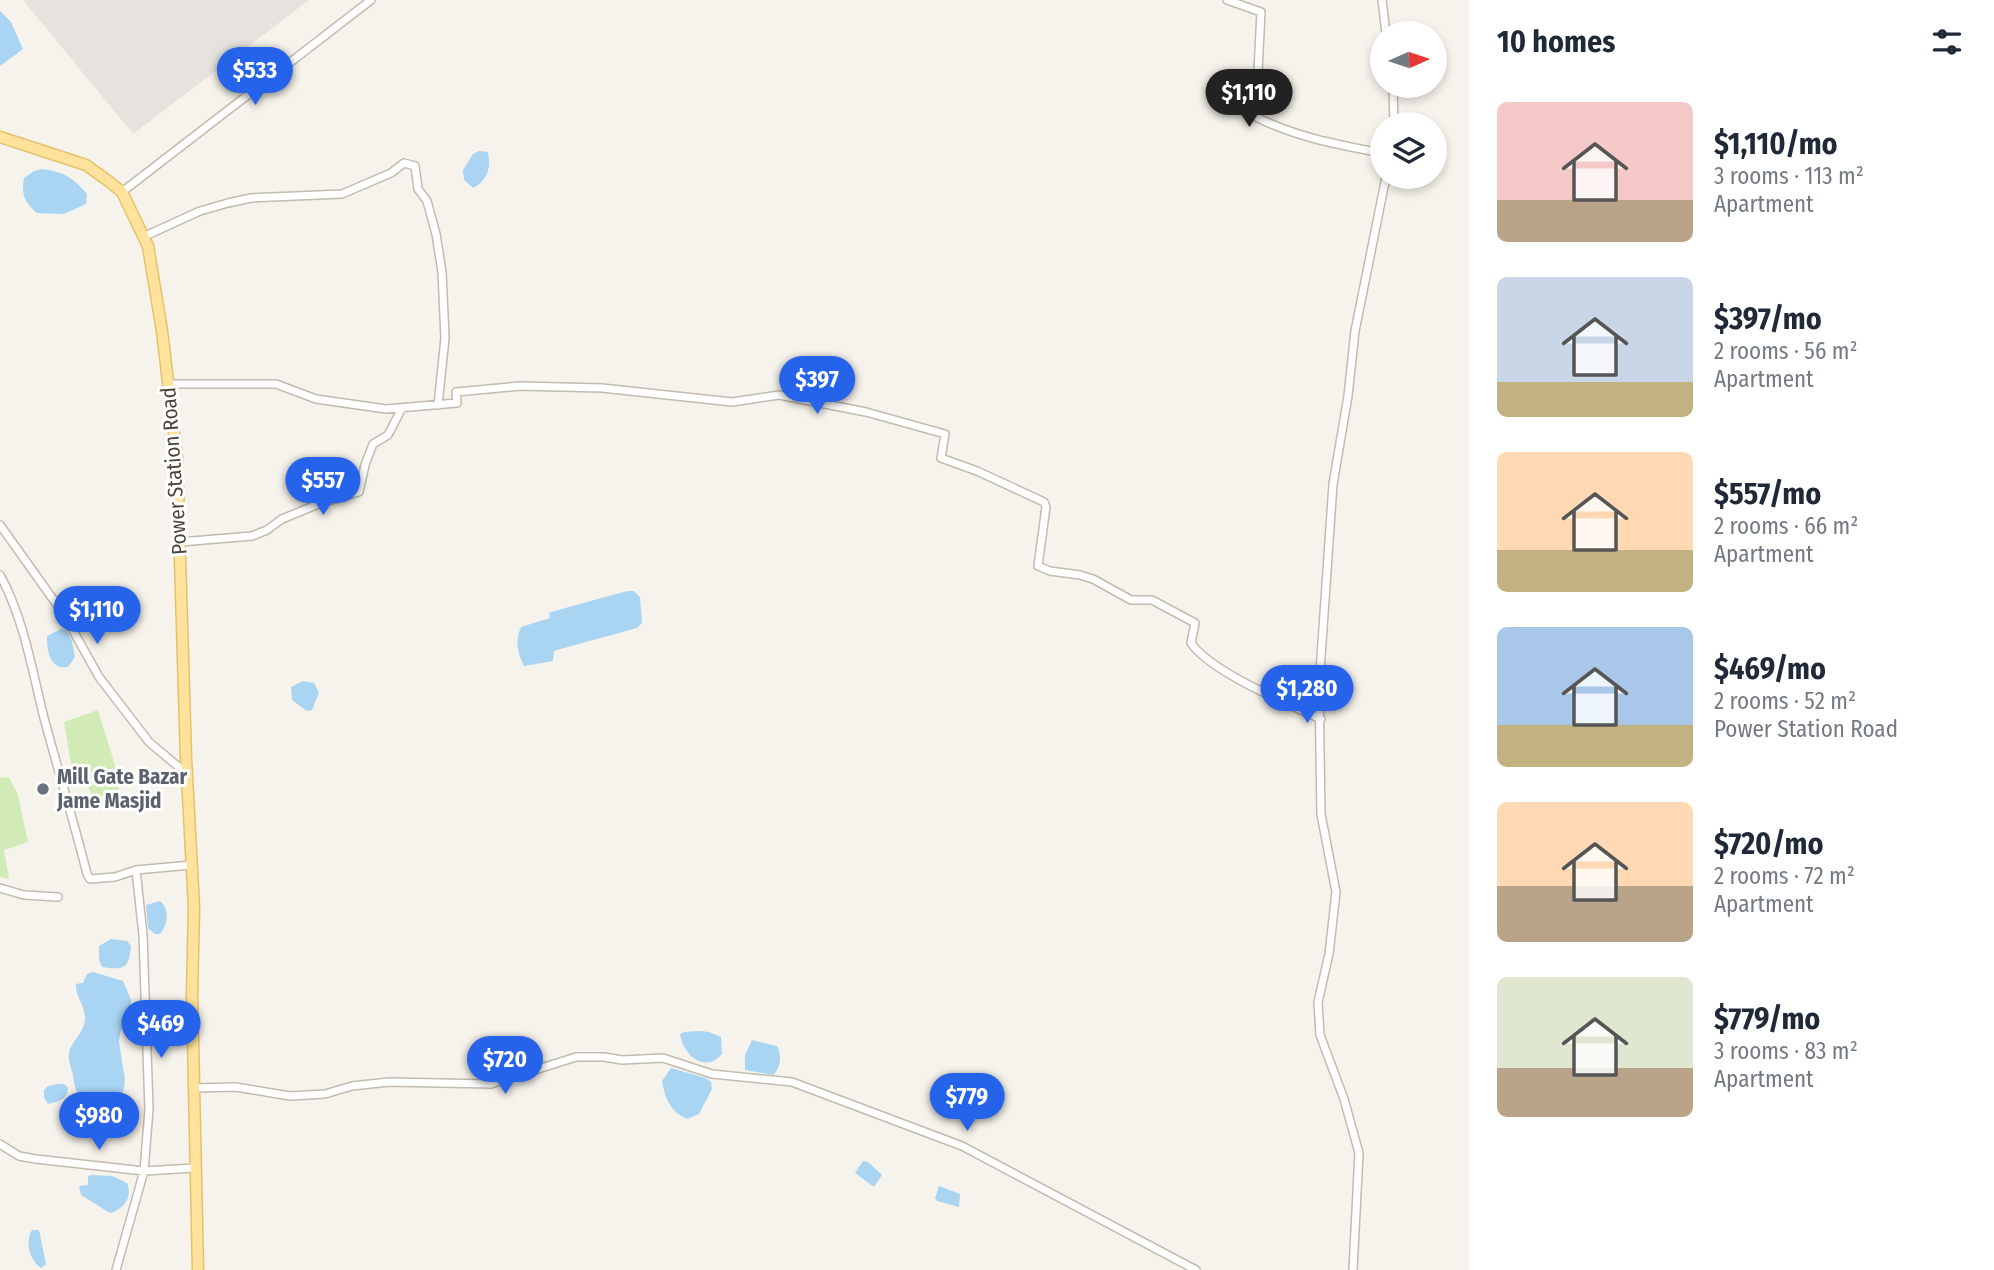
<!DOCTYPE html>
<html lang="en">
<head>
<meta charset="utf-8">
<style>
  :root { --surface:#fff; --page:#f2f2f3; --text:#1f2937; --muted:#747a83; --accent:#2563eb }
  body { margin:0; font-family:"Fira Sans Condensed",sans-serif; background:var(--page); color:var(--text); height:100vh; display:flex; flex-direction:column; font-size:26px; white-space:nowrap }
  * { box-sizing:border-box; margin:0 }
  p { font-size:23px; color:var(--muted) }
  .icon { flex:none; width:38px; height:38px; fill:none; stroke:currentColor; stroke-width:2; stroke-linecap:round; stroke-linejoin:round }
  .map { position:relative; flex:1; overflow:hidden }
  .panel { display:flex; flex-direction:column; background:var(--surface); width:525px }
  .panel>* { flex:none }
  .needle { width:46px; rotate:87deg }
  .controls { position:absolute; left:1370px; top:21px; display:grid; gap:14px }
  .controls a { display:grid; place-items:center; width:77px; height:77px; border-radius:50%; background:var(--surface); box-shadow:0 4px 10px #0003; font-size:35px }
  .price { position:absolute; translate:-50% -60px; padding:0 16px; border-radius:24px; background:var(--accent); color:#fff; font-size:23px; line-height:46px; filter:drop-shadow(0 2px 4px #0008) }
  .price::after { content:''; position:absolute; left:50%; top:42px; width:21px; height:16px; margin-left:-10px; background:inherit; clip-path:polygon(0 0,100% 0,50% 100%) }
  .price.on { background:#222; color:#fff }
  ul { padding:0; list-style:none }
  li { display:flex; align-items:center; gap:21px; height:175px; padding:0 28px }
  li span { display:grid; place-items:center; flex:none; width:196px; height:140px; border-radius:10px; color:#555 }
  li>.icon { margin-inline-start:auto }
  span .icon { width:84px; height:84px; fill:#fffc; stroke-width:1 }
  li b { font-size:30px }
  h2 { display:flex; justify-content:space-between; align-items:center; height:84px; padding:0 28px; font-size:30px }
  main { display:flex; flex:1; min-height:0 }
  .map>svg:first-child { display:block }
  .industrial { fill:#e6e2dd }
  .park { fill:#d2eab5 }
  .water { fill:#a9d4f2 }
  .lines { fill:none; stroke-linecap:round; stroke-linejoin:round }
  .street-casing { stroke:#c2bbae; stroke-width:10 }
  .primary-casing { stroke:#e6c16a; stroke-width:13 }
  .street { stroke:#fff; stroke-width:7 }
  .primary { stroke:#ffe39c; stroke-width:10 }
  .worship-dot { fill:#6b7280; stroke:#fff; stroke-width:2.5 }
  .labels { text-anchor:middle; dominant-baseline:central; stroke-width:6; stroke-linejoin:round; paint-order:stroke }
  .street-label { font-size:21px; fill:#4b4439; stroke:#fff }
  .worship-label { font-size:21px; font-weight:bold; fill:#5b616d; stroke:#fff; text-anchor:start }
</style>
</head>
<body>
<main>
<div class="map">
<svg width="1469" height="1270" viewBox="0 0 1469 1270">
  <rect width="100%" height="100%" fill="#f6f3ec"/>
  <path class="industrial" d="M23 0H309L133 134Z"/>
  <path class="park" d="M98 710C106 741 120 768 119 801L97 806 87 785 71 764 64 722Z
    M9 777 18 795 28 842 4 850 9 879 0 877V778Z"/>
  <path class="water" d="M0 11 11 22 23 49 0 66Z
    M479 151 488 152C491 168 488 180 473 188L464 180 463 170 473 154Z
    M42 169C62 171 74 178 87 194L86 204 64 214 37 213C25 202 21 196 24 178L34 171Z
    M627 591H634L640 597 642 623 637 628 557 650 554 651 553 661 524 666C517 652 515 641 521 627L550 618 549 613 558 610Z
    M61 629 66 630 72 641 75 657 68 667C49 670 47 650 47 636Z
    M303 681 314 683 319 693 312 710 307 711 292 700 291 687Z
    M160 901C170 909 168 925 160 934H155L148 928 146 905Z
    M111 939 127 941 131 946C129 970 123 970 102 967L99 960V946Z
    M93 972 123 981 131 1000 130 1016 120 1033 119 1042 125 1080 123 1093C113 1101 87 1109 79 1096 75 1090 74 1082 73 1075 71 1068 68 1061 69 1054 70 1042 83 1035 85 1020 86 1006 75 997 76 984L83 983 87 974Z
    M699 1031 709 1032 721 1037 722 1054C705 1074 683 1055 680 1034L684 1032Z
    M752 1040 777 1046C782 1055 781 1068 773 1075L745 1070V1055Z
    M671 1068 706 1078 711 1082 712 1089 699 1114 687 1119C671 1112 665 1099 662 1081Z
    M58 1084H64L68 1088C67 1100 58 1102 48 1104L44 1097V1090L48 1086Z
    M863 1161 868 1162 882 1175 874 1187 855 1173Z
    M92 1175 112 1176 127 1183C133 1197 124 1209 110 1213L81 1195 79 1186 88 1185V1176Z
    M939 1186 960 1194 959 1207 937 1201 935 1198Z
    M32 1230H39L46 1264 41 1268C29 1259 25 1242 32 1230Z"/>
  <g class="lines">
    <defs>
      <path id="street" d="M1227 0 1261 12 1258 71 1251 104 1256 117C1295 137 1340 145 1382 153
        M1382 0 1386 33
        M1393 86 1394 124
        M122 192 371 0
        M143 237 200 211 228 203 251 198 342 194 391 173 404 163 415 166 418 189 427 201 436 234 442 272 445 338 438 405
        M169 384H276L316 399 386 409 457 403 456 392 520 386 602 388 732 402 779 395 866 412 945 434 941 458 977 471 1044 502 1046 507 1038 566 1050 571 1080 575 1093 579 1131 600H1152L1195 623 1191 643C1211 672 1288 704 1321 719
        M0 525 65 616 99 677 149 742 187 774
        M180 542 252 536 267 530 282 519 321 503 359 492 365 465 373 444 388 435 402 408
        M0 575C24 619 32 670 44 718 58 770 74 822 87 874L90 879 115 877 136 870
        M0 888 24 895 58 897
        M193 1088 236 1087 290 1096 325 1094 352 1086 389 1082 491 1084 576 1057H604L622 1060 663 1058 712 1074 792 1082 962 1146 1196 1270
        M0 1144 19 1156 36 1159 144 1171 194 1168
        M116 1270 144 1171 149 1109 143 935 136 870 191 865
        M1353 1270 1359 1153 1344 1099 1320 1035 1318 1002 1329 954 1336 892 1321 814 1319 686 1333 484 1348 396 1355 331 1386 177"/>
      <path id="primary" d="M0 137 86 165 107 180 122 192 148 246 162 331 177 458 186 758 194 907 192 994 198 1270"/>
    </defs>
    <use href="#street" class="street-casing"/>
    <use href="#primary" class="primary-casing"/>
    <use href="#street" class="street"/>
    <use href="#primary" class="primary"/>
  </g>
  <circle class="worship-dot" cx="43" cy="789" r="7"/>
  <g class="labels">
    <g class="street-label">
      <text transform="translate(174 471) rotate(-94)">Power Station Road</text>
    </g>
    <g class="worship-label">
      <text x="57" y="777">Mill Gate Bazar<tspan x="57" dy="24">Jame Masjid</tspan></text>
    </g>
  </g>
</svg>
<div class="controls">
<a><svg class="needle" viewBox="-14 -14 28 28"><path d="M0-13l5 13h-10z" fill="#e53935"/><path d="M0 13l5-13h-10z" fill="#747a83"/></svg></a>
<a><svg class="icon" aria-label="layers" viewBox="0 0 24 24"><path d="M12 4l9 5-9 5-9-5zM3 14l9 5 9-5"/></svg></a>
</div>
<b class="price" style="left:255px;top:107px">$533</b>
<b class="price on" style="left:1249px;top:129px">$1,110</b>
<b class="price" style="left:817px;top:416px">$397</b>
<b class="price" style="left:323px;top:517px">$557</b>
<b class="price" style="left:97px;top:646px">$1,110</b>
<b class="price" style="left:1307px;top:725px">$1,280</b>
<b class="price" style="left:161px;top:1060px">$469</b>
<b class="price" style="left:505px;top:1096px">$720</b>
<b class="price" style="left:967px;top:1133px">$779</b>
<b class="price" style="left:99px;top:1152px">$980</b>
</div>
<section class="panel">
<h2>10 homes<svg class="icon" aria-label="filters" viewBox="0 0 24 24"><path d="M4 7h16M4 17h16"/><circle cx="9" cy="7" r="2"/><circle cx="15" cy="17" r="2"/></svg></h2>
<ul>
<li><span style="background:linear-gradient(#f6c9c9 70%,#b9a48a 0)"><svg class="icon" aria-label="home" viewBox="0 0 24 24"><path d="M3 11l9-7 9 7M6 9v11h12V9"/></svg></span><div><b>$1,110/mo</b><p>3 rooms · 113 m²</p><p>Apartment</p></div></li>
<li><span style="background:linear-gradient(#c9d6e8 75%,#c2b280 0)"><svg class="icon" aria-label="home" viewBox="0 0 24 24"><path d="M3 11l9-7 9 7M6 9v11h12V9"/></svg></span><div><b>$397/mo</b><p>2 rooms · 56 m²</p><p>Apartment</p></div></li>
<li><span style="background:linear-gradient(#ffd9b3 70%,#c2b280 0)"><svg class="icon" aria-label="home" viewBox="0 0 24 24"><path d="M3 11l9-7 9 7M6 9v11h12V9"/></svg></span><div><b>$557/mo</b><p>2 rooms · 66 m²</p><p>Apartment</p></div></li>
<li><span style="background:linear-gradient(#a9c7e8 70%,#c2b280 0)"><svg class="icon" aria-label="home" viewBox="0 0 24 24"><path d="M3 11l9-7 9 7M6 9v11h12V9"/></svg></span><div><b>$469/mo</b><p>2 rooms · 52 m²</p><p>Power Station Road</p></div></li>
<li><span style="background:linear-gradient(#ffd9b3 60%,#b9a48a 0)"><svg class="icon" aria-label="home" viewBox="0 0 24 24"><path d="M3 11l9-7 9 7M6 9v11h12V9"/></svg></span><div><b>$720/mo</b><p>2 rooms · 72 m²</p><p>Apartment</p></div></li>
<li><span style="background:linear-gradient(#dfe7d0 65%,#b9a48a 0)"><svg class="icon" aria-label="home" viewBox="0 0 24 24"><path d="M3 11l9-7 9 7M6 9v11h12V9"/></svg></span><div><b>$779/mo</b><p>3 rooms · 83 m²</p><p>Apartment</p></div></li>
</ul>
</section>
</main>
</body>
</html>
